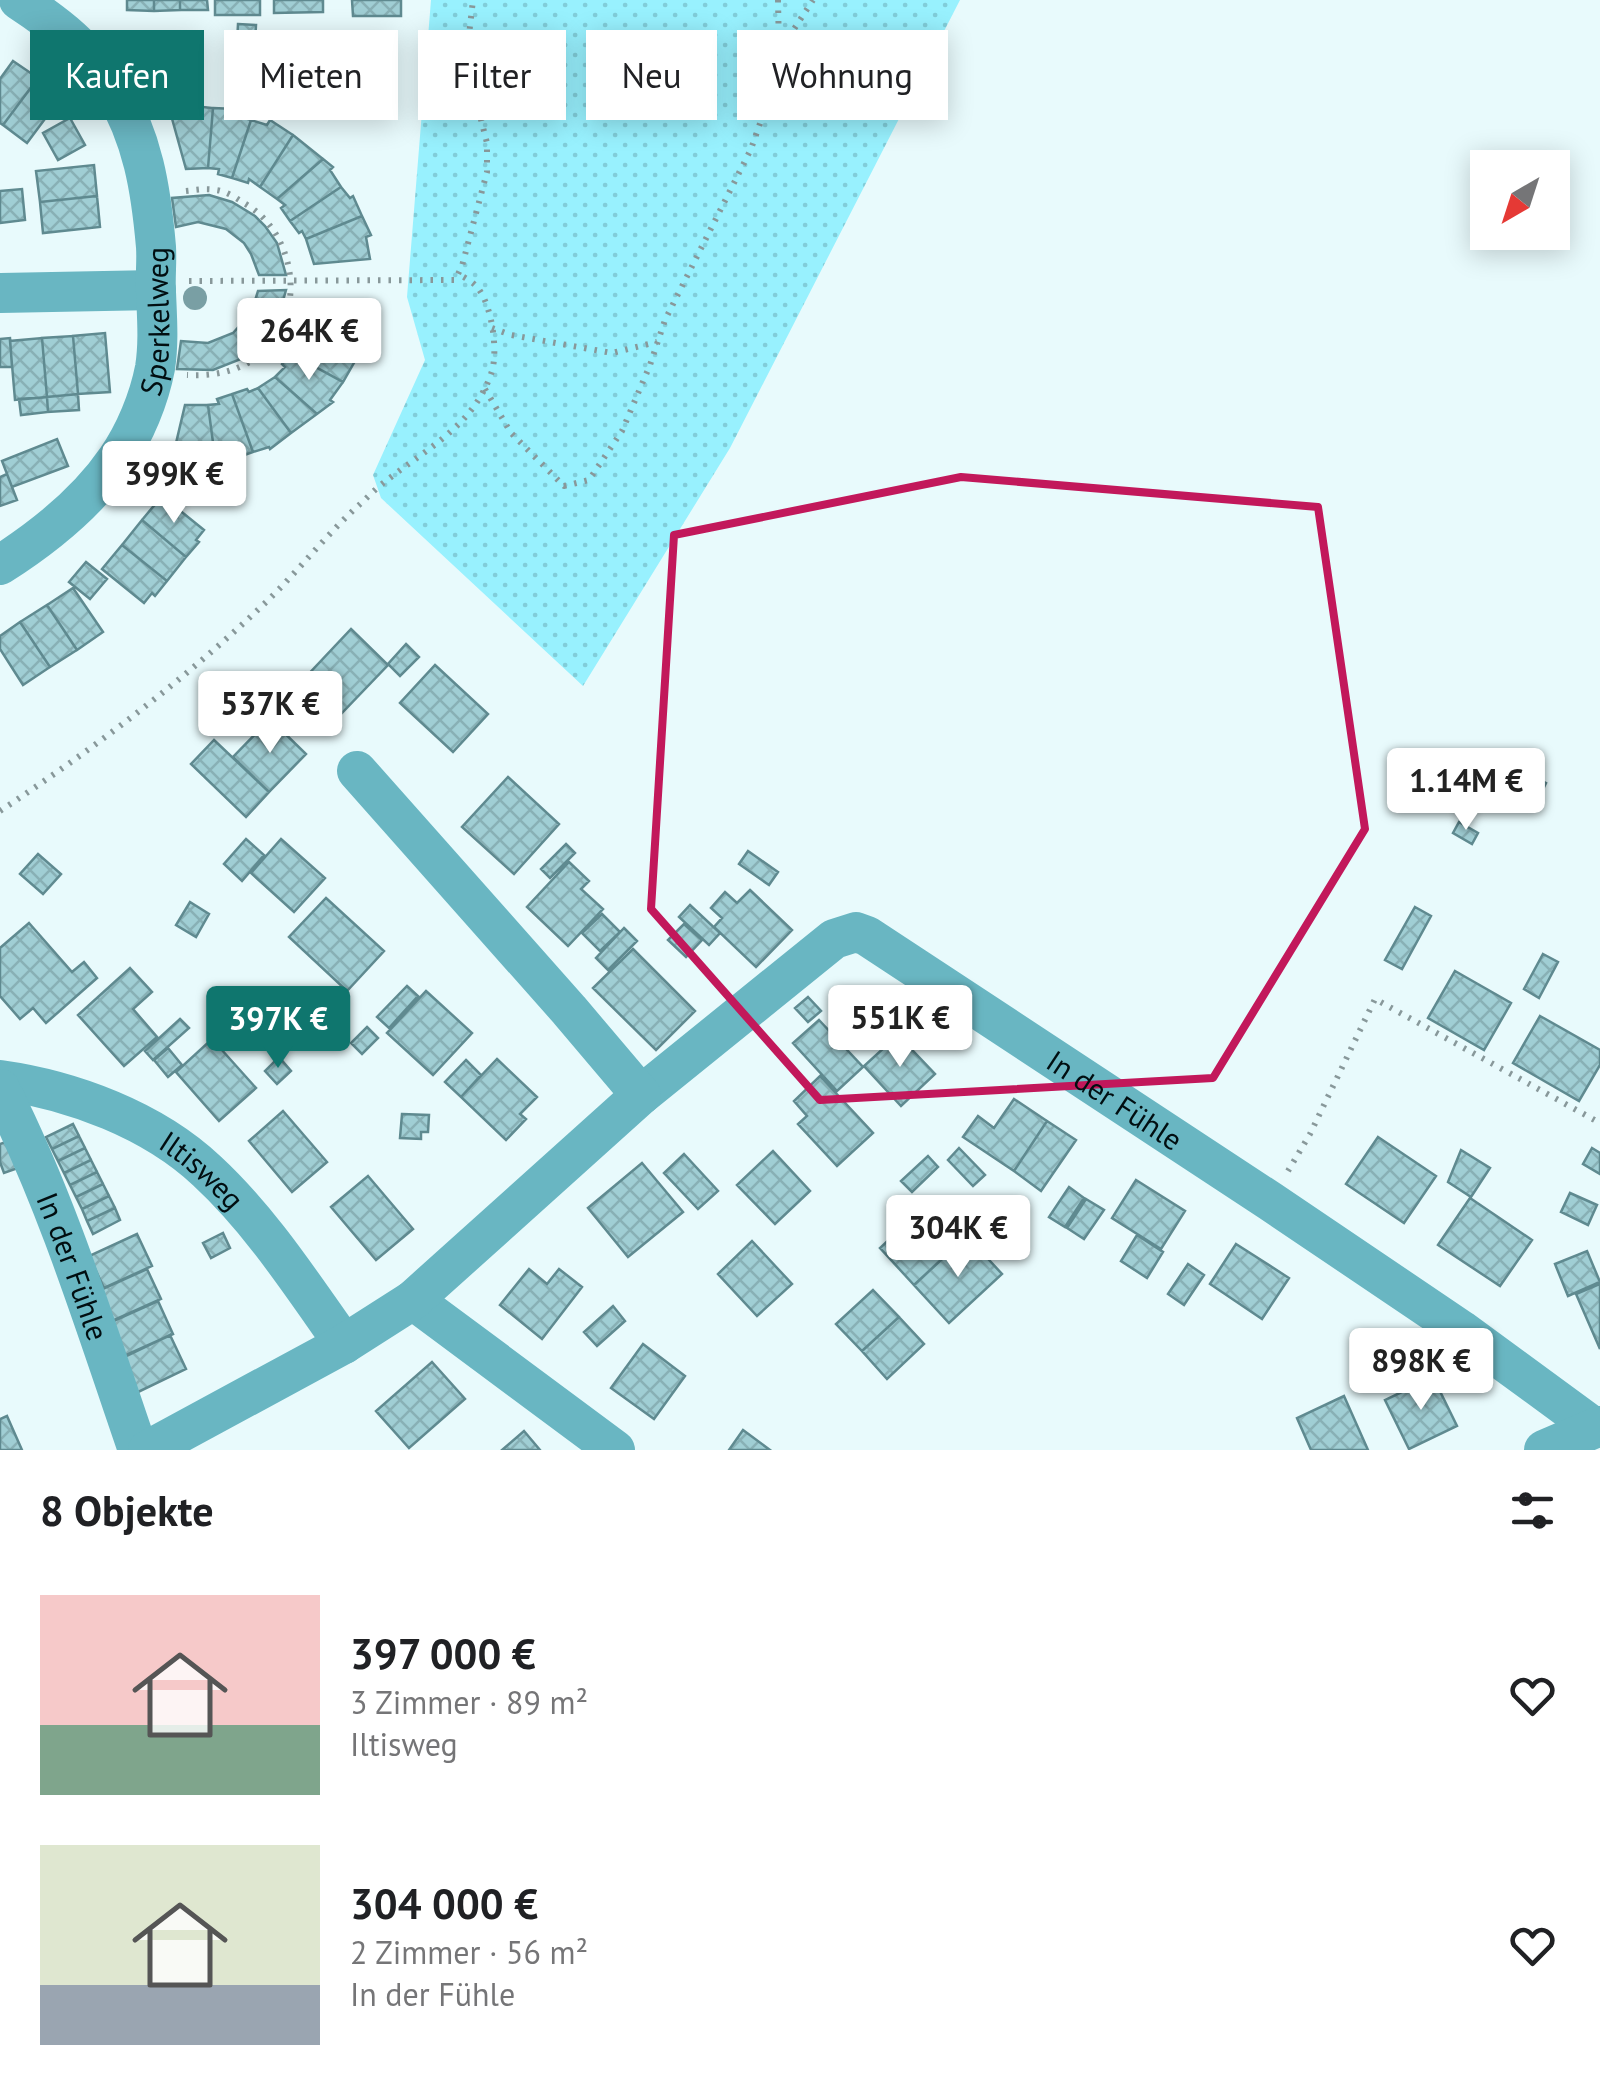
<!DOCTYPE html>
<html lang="de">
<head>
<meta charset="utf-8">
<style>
  :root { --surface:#fff; --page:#f2f2f2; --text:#202124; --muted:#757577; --accent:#0f766e }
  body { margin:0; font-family:"PT Sans",sans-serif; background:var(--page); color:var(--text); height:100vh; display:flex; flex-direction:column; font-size:38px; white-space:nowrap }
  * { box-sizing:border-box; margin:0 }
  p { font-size:32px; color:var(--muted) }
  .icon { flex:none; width:55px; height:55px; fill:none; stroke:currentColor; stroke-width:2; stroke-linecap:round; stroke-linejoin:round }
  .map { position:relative; height:1450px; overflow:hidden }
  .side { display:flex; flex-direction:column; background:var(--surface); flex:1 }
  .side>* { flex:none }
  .top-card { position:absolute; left:30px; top:30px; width:1000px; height:90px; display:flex; gap:20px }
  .needle { width:65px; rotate:219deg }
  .buttons { position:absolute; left:1470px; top:150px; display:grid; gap:20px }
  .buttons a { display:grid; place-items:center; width:100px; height:100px; border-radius:0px; background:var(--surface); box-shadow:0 5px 25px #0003; font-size:50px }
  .price { position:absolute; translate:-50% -85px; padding:0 22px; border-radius:10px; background:#fff; color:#222; font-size:32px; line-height:65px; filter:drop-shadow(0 2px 5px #0008) }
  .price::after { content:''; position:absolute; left:50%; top:60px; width:30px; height:22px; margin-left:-15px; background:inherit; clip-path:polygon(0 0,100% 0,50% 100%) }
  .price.selected { background:var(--accent); color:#fff }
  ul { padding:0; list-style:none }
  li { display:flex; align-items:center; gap:30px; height:250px; padding:0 40px }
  li span { display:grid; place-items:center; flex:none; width:280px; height:200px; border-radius:0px; color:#555 }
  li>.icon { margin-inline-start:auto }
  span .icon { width:120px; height:120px; fill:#fffc; stroke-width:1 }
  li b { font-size:42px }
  h2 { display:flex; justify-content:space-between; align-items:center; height:120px; padding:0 40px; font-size:42px }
  .pill { padding:0 35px; border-radius:0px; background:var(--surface); box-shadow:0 5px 25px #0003; font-size:35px; line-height:90px }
  .pill.selected { background:var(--accent); color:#fff }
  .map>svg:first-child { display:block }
  .park { fill:url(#park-dots) }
  .building { fill:url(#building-cross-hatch); stroke:#5f8a90; stroke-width:2.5 }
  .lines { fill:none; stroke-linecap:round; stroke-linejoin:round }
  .path { stroke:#88989a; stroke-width:6; stroke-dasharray:2.5 8; stroke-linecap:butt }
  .minor { stroke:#69b6c2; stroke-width:40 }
  .tree { fill:#799fa4 }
  .marked { fill:none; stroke:#c2185b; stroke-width:8; stroke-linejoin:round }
  .labels { text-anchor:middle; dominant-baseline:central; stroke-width:10; stroke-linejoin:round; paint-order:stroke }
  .street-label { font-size:30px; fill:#010e11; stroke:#fff }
</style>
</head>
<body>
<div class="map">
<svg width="1600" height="1450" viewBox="0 0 1600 1450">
  <defs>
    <pattern id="park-dots" width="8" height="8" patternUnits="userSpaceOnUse" patternTransform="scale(2.5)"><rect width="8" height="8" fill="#98f1fe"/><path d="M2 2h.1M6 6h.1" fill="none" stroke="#81cdd9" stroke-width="1.8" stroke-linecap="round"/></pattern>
    <pattern id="building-cross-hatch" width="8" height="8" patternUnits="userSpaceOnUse" patternTransform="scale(2.5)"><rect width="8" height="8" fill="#a0ced4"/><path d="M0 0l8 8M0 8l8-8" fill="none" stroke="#88b0b5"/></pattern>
  </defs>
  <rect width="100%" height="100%" fill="#e8fafc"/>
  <path class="park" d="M431 0H960L730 448 583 686 381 498 373 475 425 360 407 297Z"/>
  <path class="building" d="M127 0H154V11L127 10Z
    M154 0H180V10L154 11Z
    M180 0H207L208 10H180Z
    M215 0H260V15H215Z
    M274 0H323V12L274 13Z
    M352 0H401V16H353Z
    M238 24 256 25 255 43H237Z
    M13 61 38 78 3 125 0 123V79Z
    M38 78 62 96 27 143 3 125Z
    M193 106 213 108 208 168 186 169 171 115 194 111Z
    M213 108 235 109V115L251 120 232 178 218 174 219 169 208 168Z
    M70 118 85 145 58 160 43 133Z
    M251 120 267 125 270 120 293 135 260 187 249 179 248 183 232 178Z
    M293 135 323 159 277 199 260 187Z
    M323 159 333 167 330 170 341 187 290 221 281 208 285 205 277 199Z
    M94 165 97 196 40 202 36 171Z
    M341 187 350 198 353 196 362 216 306 239 302 231 299 233 290 221Z
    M22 189 25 220 0 223V191Z
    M209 195 232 202 255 216 265 226 277 243 286 275H259L251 254 244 243 226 229 198 222 176 227 172 198Z
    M97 196 100 227 43 233 40 202Z
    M362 216 371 235 366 237 370 259 314 264 306 239Z
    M286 290 278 319 264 341 246 357 213 370 177 369 181 341 208 343 233 333 251 313 258 291Z
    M315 309 369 311 359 354 306 337Z
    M105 333 110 392 78 394 73 336Z
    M73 336 78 394 47 397 42 338Z
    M306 337 359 354 343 382 290 353 301 339 304 342Z
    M10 338 12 367H0V339Z
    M42 338 47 397 15 400 10 341Z
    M290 353 343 382 330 400 333 402 317 414 275 377 285 367 282 364Z
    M275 377 317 414 291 433 258 388Z
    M258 388 291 433 270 449 269 447 253 452 232 394 247 389 249 392Z
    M78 394 79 410 48 412 47 397Z
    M232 394 253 452 236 458V463L216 465 208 405 219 404 217 399Z
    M47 397 48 412 21 415 19 399Z
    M185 405H208L216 465 195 467V462L172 460Z
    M57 439 68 466 12 487 2 461Z
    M7 474 17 500 0 506V477Z
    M161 476 190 498 179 510 152 487Z
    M162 496 204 530 196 540 199 542 186 557 142 520Z
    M142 520 186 557 167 581 122 545Z
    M122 545 167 581 155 596 152 593 144 603 102 569Z
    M86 562 107 579 90 599 69 582Z
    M73 588 103 632 77 650 47 605Z
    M47 605 77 650 50 667 20 622Z
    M20 622 50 667 23 685 0 649V636Z
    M351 629 388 665 340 715 303 680Z
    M406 644 419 657 400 676 388 664Z
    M435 665 488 714 453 752 400 703Z
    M286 673 310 698 285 723 260 698Z
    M270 719 306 754 269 792 233 757Z
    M214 740 269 792 246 817 191 764Z
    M1527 773 1546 783 1533 810 1513 800Z
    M508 777 559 824 514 874 462 827Z
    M1459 822 1478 833 1472 844 1453 833Z
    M246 839 264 855 242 881 224 864Z
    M281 839 325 878 294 912 251 873Z
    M566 844 575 853 550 878 541 869Z
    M748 851 778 872 769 885 739 864Z
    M38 854 61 874 43 894 20 874Z
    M569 862 589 881 581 889 603 909 568 946 527 907Z
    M750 890 792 930 756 967 714 927 722 918 711 908 725 892 737 903Z
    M326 898 384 951 347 991 289 937Z
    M190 902 209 914 196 937 176 925Z
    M690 905 720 933 709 945 679 917Z
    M1415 907 1431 916 1402 969 1385 960Z
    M602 914 620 932 600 951 582 933Z
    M29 923 72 972 84 962 97 978 46 1023 33 1008 20 1019 0 996V948Z
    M684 924 702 940 686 957 668 940Z
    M624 928 637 941 608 970 596 958Z
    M633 949 695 1011 656 1050 593 988Z
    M1543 954 1558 962 1539 998 1524 989Z
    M130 968 152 992 133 1009 157 1037 124 1066 78 1015Z
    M1455 971 1511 1003 1484 1050 1428 1018Z
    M407 986 418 996 389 1028 377 1017Z
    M426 991 472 1033 433 1075 387 1033Z
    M808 997 821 1011 808 1022 795 1008Z
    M346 1009 348 1028 328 1030 326 1011Z
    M1540 1016 1600 1050V1065L1579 1101 1513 1063Z
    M180 1019 189 1028 153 1060 145 1051Z
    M819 1020 863 1067 837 1091 793 1043Z
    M367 1027 378 1038 362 1054 351 1043Z
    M898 1035 935 1074 901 1106 864 1066Z
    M212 1039 256 1088 219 1121 176 1072Z
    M168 1048 182 1065 168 1077 154 1060Z
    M279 1057 291 1071 277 1084 265 1071Z
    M497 1059 537 1097 520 1114 526 1119 506 1140 461 1097Z
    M466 1060 481 1075 461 1097 445 1082Z
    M820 1076 873 1133 837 1166 798 1124 807 1116 794 1101Z
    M1014 1099 1047 1121 1014 1171 963 1137 978 1116 994 1128Z
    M283 1111 327 1162 292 1192 249 1141Z
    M402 1114 429 1115 428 1132H421V1139L400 1138Z
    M1047 1121 1076 1140 1041 1191 1014 1171Z
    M73 1124 79 1136 52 1149 46 1137Z
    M79 1136 85 1148 58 1161 52 1149Z
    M1378 1137 1436 1176 1404 1223 1346 1184Z
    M8 1141 18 1168 4 1173 0 1162V1144Z
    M85 1148 91 1160 64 1173 58 1161Z
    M959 1148 985 1175 973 1186 948 1160Z
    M1592 1148 1600 1153V1174L1583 1164Z
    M1461 1150 1490 1168 1471 1197 1448 1182Z
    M773 1151 810 1191 775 1224 737 1185Z
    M684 1154 718 1191 698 1209 664 1173Z
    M928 1156 938 1167 912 1192 901 1181Z
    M91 1160 97 1172 70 1185 64 1173Z
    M642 1163 683 1212 628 1257 588 1208Z
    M97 1172 103 1184 76 1197 70 1185Z
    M368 1176 413 1229 376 1260 331 1207Z
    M1136 1180 1185 1211 1161 1249 1112 1218Z
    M103 1184 109 1196 82 1209 76 1197Z
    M1069 1187 1084 1198 1065 1227 1049 1217Z
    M1570 1193 1597 1205 1588 1225 1561 1212Z
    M109 1196 115 1208 87 1221 82 1209Z
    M1470 1198 1532 1240 1500 1286 1438 1245Z
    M932 1199 967 1236 914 1285 880 1248Z
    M1086 1199 1104 1210 1084 1239 1067 1228Z
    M115 1208 120 1220 93 1234 87 1221Z
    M223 1233 230 1248 211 1258 203 1243Z
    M137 1234 152 1266 104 1288 89 1256Z
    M1137 1235 1163 1252 1147 1278 1121 1261Z
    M967 1236 1002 1274 949 1323 914 1285Z
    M752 1241 792 1284 757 1316 718 1274Z
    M1236 1244 1289 1278 1262 1319 1210 1284Z
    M1587 1251 1600 1282 1568 1296 1555 1264Z
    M1188 1264 1204 1275 1184 1305 1168 1294Z
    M147 1269 161 1299 112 1321 98 1291Z
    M529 1269 547 1284 559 1269 582 1287 542 1339 500 1305Z
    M1600 1284V1349L1576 1294Z
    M873 1290 899 1317 862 1351 836 1324Z
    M158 1301 173 1334 124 1356 109 1323Z
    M613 1306 625 1321 597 1346 584 1332Z
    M899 1317 924 1344 887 1379 862 1351Z
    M170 1335 186 1369 136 1393 120 1359Z
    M643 1344 685 1376 654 1419 611 1388Z
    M432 1362 465 1399 409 1448 376 1411Z
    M1433 1377 1457 1426 1409 1449 1385 1400Z
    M1344 1396 1368 1450H1311L1297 1418Z
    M7 1416 22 1450H0V1419Z
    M743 1430 770 1450H729Z
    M524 1431 540 1450H502Z"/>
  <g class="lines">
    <path class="path" d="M778 0 779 51
      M186 191C196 190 206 188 216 190 226 191 236 198 244 203 299 234 309 322 254 359 234 373 210 376 187 375
      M189 281 455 280 462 266 487 172V143L466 61 473 0
      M492 328 511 335 612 353 657 342
      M485 389 511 433 564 486 589 480 622 431 650 365 665 320 751 149 774 84 779 52 813 0
      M0 811C93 749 182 682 263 605 296 574 324 537 358 506 367 498 376 488 386 481 426 449 473 426 491 374 499 353 492 304 477 287 473 282 464 277 458 274
      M1288 1171 1310 1134 1375 999 1600 1123"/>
    <g class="minor">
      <path d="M0 293 156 290"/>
      <path id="s1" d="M0 565C44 537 87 503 117 459 135 433 149 399 155 368 159 343 157 318 156 292 155 277 157 262 156 247 151 189 143 138 112 87 91 51 54 23 19 0"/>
      <path id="s2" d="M0 1080C72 1090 153 1120 207 1171 261 1221 302 1285 344 1344"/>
      <path id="s3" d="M0 1089C58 1204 96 1328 138 1450"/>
      <path id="s4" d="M641 1095 834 939 856 932 867 936 1270 1201 1461 1330 1595 1428"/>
      <path d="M413 1300 615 1450"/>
      <path d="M148 1450 344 1344 413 1300 641 1095 569 1010 357 771"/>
      <path d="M1544 1450 1600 1426"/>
    </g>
  </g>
  <circle class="tree" cx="195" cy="298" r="12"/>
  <path class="marked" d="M961 477 1318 507 1365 829 1213 1078 820 1100 651 909 674 535Z"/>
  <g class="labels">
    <g class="street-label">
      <text stroke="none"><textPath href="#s1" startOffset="305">Sperkelweg</textPath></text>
      <text stroke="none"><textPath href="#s4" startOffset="580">In der Fühle</textPath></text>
      <text stroke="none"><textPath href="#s2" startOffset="225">Iltisweg</textPath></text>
      <text stroke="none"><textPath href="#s3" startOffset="192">In der Fühle</textPath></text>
    </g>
  </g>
</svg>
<div class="buttons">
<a><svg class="needle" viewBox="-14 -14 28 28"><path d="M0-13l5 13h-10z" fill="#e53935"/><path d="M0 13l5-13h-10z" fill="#757577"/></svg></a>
</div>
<b class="price" style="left:309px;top:383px">264K €</b>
<b class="price" style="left:174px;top:526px">399K €</b>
<b class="price" style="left:270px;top:756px">537K €</b>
<b class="price" style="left:1466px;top:833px">1.14M €</b>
<b class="price" style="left:900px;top:1070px">551K €</b>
<b class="price selected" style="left:278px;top:1071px">397K €</b>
<b class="price" style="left:958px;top:1280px">304K €</b>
<b class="price" style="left:1421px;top:1413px">898K €</b>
<div class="top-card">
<a class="pill selected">Kaufen</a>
<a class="pill">Mieten</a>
<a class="pill">Filter</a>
<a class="pill">Neu</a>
<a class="pill">Wohnung</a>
</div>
</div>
<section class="side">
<h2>8 Objekte<svg class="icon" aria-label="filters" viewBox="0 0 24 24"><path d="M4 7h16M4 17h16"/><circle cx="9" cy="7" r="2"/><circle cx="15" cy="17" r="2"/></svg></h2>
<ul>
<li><span style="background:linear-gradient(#f6c9c9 65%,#7fa58c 0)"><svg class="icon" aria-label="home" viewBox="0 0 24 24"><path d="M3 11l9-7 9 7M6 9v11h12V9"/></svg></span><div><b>397 000 €</b><p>3 Zimmer · 89 m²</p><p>Iltisweg</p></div><svg class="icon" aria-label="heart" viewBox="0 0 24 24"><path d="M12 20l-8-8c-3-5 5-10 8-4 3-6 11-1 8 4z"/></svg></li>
<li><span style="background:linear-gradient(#dfe7d0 70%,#9aa5b1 0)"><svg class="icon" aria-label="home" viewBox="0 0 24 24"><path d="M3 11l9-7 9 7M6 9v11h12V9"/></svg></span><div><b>304 000 €</b><p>2 Zimmer · 56 m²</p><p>In der Fühle</p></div><svg class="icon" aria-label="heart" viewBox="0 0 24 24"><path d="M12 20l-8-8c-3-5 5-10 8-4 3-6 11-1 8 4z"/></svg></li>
</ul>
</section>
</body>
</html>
